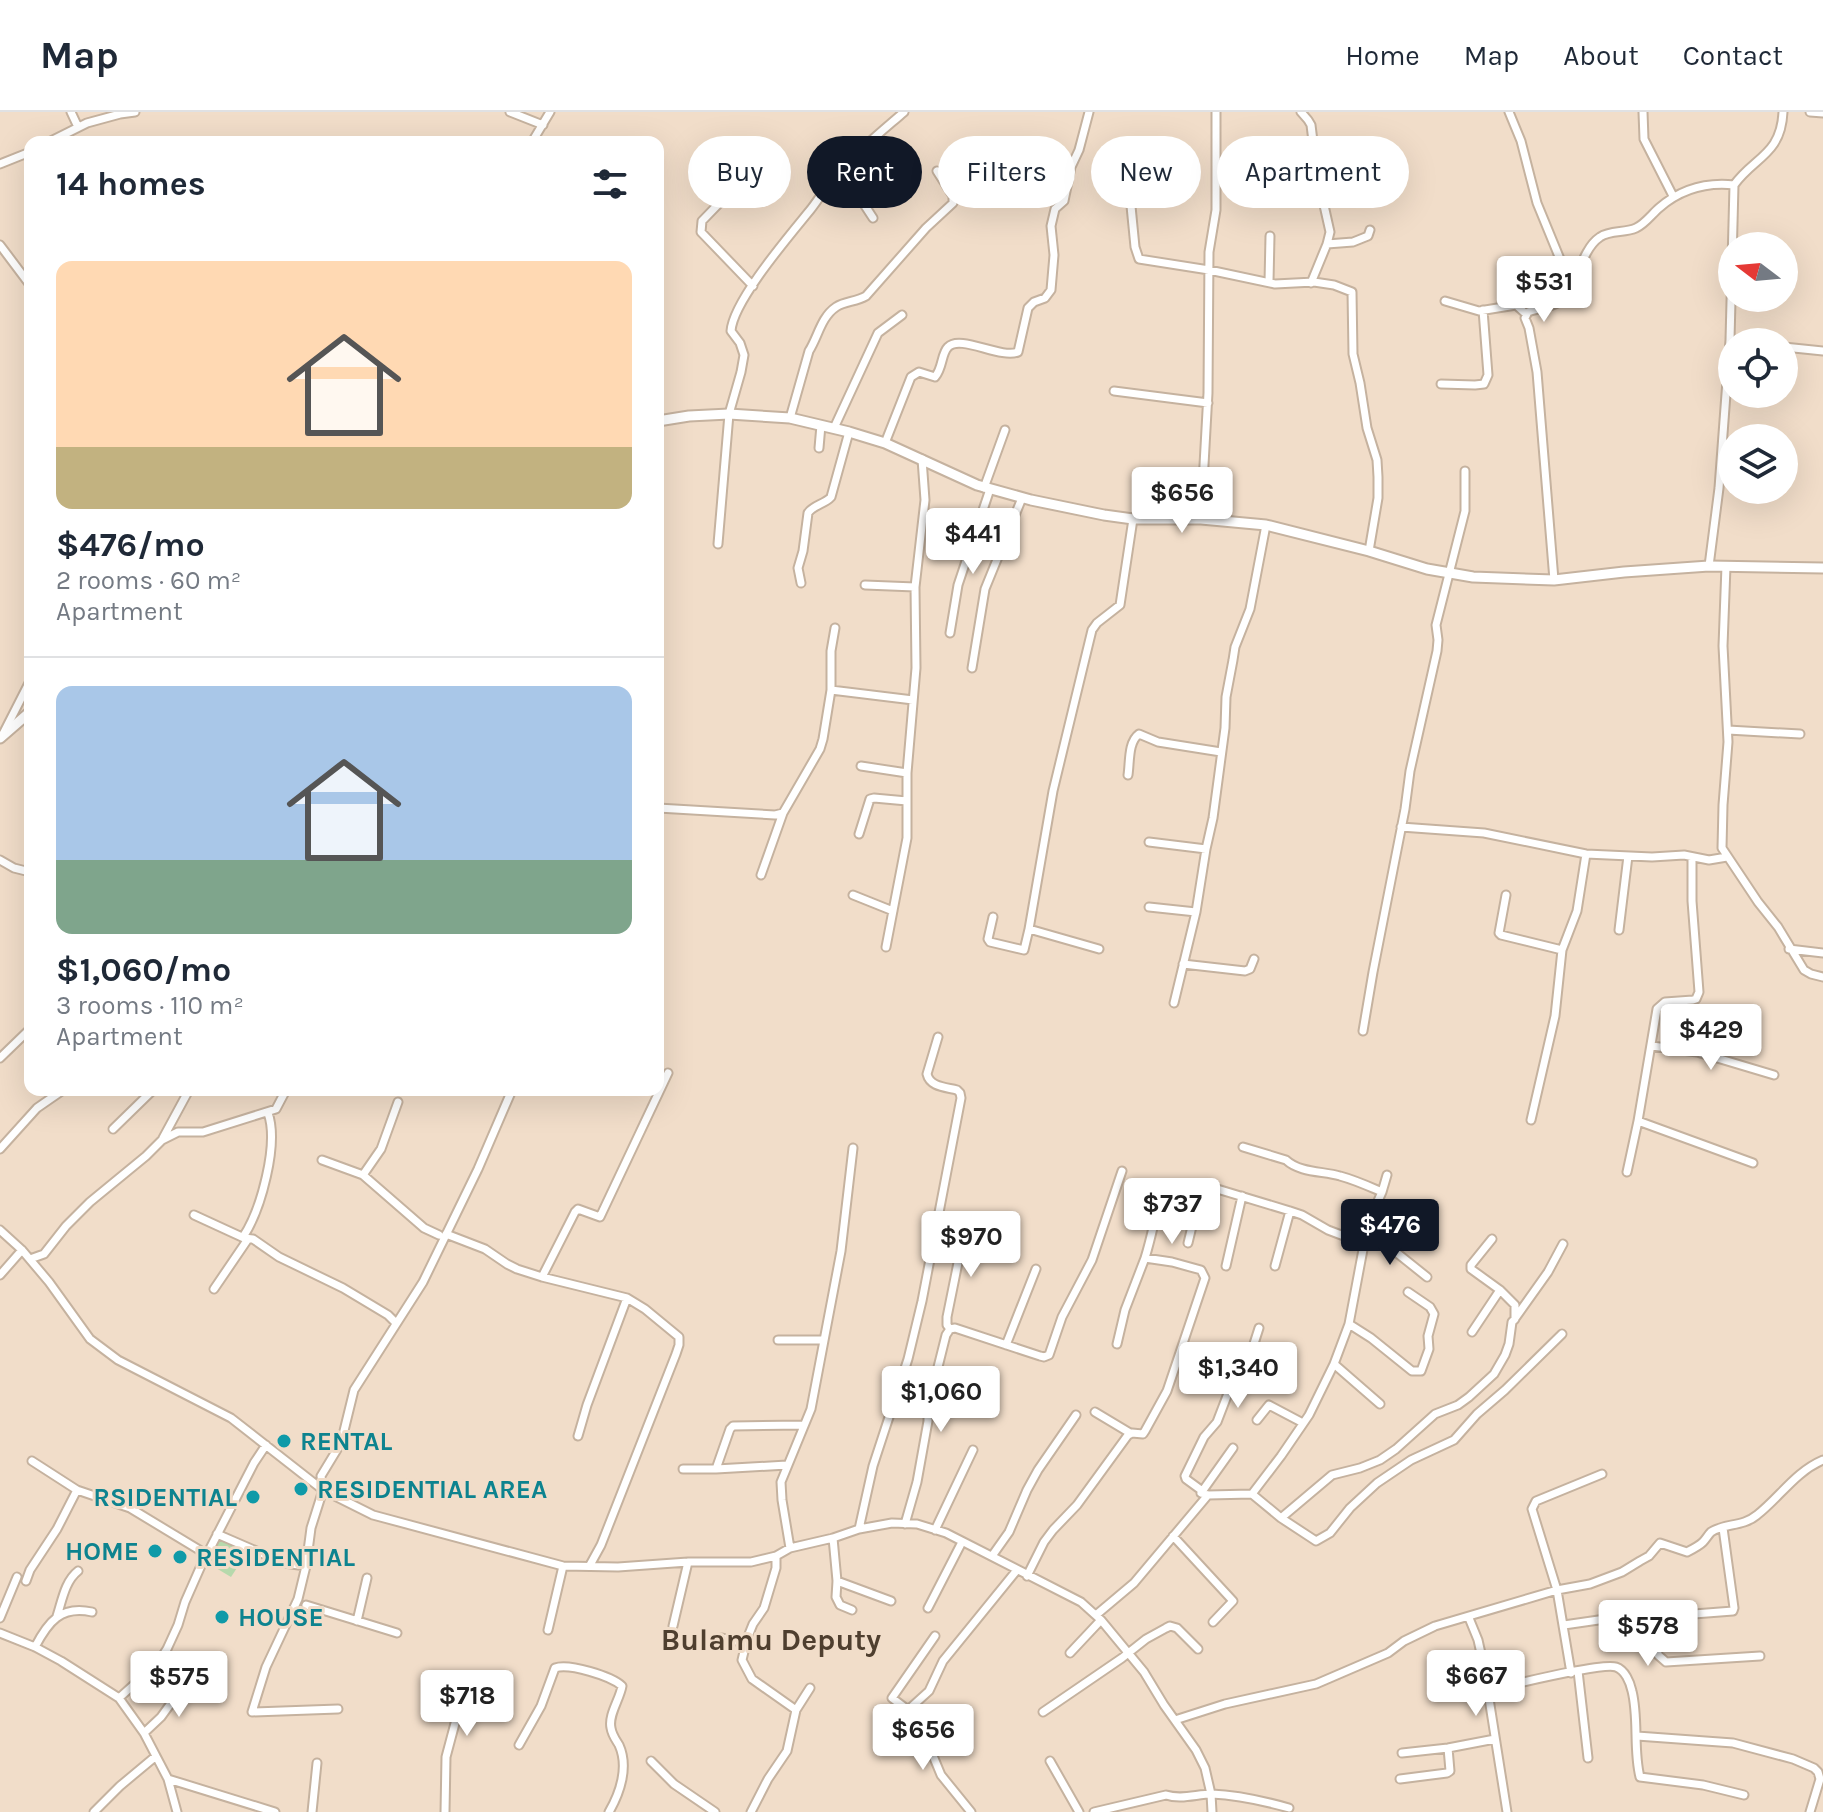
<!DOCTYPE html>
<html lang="en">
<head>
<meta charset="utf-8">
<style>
  :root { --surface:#fff; --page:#f2f2f3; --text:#1f2937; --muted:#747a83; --line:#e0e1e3; --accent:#111827 }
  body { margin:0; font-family:Karla,sans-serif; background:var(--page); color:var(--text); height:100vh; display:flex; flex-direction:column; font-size:30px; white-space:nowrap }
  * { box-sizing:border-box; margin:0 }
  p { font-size:26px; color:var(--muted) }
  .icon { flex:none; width:44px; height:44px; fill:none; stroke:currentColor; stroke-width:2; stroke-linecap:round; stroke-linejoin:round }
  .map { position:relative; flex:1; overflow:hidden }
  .sheet { position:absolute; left:24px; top:24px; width:640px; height:960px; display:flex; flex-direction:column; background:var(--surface); border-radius:16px; box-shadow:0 8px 32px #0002 }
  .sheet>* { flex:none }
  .top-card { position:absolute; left:688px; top:24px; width:760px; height:72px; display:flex; gap:16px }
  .needle { width:52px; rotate:286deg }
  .buttons { position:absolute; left:1718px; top:120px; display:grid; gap:16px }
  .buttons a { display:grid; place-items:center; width:80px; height:80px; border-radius:50%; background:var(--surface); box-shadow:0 8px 32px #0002; font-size:40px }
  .price { position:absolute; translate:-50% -68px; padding:0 18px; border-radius:8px; background:#fff; color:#222; font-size:26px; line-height:52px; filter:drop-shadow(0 2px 4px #0008) }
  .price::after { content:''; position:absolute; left:50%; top:48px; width:24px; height:18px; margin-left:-12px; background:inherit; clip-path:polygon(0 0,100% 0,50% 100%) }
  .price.selected { background:var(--accent); color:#fff }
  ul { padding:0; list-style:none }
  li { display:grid; align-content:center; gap:16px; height:424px; padding:0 32px }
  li+li { border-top:2px solid var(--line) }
  li span { display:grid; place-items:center; height:248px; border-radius:16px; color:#555 }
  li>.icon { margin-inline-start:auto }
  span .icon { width:144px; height:144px; fill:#fffc; stroke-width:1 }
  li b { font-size:34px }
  h2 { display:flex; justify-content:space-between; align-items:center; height:96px; padding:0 32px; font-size:34px }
  .chip { padding:0 28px; border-radius:36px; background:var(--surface); box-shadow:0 8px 32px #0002; font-size:28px; line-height:72px }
  .chip.selected { background:var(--accent); color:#fff }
  header { display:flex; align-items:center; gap:48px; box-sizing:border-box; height:112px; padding:0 40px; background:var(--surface); border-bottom:2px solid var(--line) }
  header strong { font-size:38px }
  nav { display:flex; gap:44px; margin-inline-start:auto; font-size:28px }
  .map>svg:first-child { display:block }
  .green { fill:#b6d9ac }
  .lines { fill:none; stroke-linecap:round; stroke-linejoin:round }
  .minor-casing { stroke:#c5b29f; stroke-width:11 }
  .tertiary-casing { stroke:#c5b29f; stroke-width:13 }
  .minor { stroke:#fff; stroke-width:7 }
  .tertiary { stroke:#fff; stroke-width:9 }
  .culture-dot { fill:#0f9aa8; stroke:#f1ddc9; stroke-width:3 }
  .labels { text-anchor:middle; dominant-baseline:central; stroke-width:6; stroke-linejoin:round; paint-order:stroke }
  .culture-label { font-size:26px; font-weight:bold; fill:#0d838f; stroke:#f1ddc9; text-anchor:start }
  .quarter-label { font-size:30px; font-weight:bold; fill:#4f3f2f; stroke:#f1ddc9 }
</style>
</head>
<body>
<header>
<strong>Map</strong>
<nav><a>Home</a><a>Map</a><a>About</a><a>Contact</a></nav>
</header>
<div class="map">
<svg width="1823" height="1700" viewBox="0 0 1823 1700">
  <rect width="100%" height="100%" fill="#f1ddc9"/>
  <path class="green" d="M220 1425 248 1439 231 1465 206 1450Z"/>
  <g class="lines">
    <defs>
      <path id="minor" d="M71 0 78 15
        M510 0 543 13
        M1301 0 1308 8 1311 13 1317 62 1330 120 1327 132 1311 171
        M1509 0 1521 29 1537 91 1560 147 1573 173C1568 193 1546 194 1528 200L1525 206 1529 216 1537 260 1554 468
        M1643 0 1644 27 1673 84
        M1810 0 1823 1
        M49 30 87 11 120 2 135 0
        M532 30 550 0
        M0 52 30 40
        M841 57 873 106
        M733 77 702 109 701 120 753 174
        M1131 94 1135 135 1139 147 1209 158 1275 172 1314 170 1334 173 1352 180 1353 242 1360 271 1367 316 1377 348 1378 365V386L1369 439
        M1327 132 1353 130 1368 124 1370 118
        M0 133 30 173
        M1269 170 1270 124
        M1573 173C1580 158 1585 135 1600 125 1610 118 1625 121 1636 116 1645 112 1652 102 1659 96 1681 77 1706 70 1734 73
        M1445 189 1479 199 1516 193 1526 202
        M1730 228 1744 230
        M1784 235 1823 239
        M1441 272 1475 273 1484 272 1488 263 1483 198
        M1114 279 1208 291
        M790 306 809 239C818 225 821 205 836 195 845 189 856 190 866 184L926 116 953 91V84L937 59
        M834 316 878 221 902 203
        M885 331 911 265 919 260 935 265C943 256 941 242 948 235 960 222 1000 247 1018 240L1028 196 1034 190 1045 186 1051 178 1054 143 1051 114 1055 97 1064 89 1071 55 1079 38 1089 0
        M819 336 821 313
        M984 376 1005 318
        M658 392V393
        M1201 407 1208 281 1209 140 1216 98V0
        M718 432 729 302 741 260 744 243 740 231 731 219C733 189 790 123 811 97 821 84 829 70 840 58 860 37 882 19 904 0
        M1709 454 1719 376 1730 228 1734 73C1754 45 1781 43 1783 0
        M1726 454 1723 534 1728 630 1723 693 1722 736 1758 790 1778 815 1804 858 1811 862 1823 865
        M801 471 798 456 803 439 808 401C813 393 825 392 831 385L849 320
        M865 473 915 475
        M950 521 958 473 990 377
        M972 556 985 477 1022 386
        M831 578V539L835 516
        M1728 618 1800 622
        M4 620 30 569
        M861 654 907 661
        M1128 663C1130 650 1128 630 1139 622L1158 630 1221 640
        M658 696 775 703 783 701 820 637 823 627 831 578 913 588
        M1401 715 1484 721 1586 742 1652 745 1684 743 1709 748 1727 745
        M859 722 870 687 874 686 907 689
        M1149 730 1206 737
        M1692 745V789L1699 880 1696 887 1693 888 1665 890 1657 897 1638 1009 1753 1051
        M0 748 14 756 30 760
        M761 763 783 701
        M853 783 893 799
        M1506 783 1499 821 1501 823 1562 838
        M1149 795 1196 800
        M993 805 988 827 990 830 1024 838 1029 817
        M1619 818 1628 744
        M886 835 907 726V661L916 556 915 475 925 388 922 347
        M1099 837 1029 817 1053 679 1092 518 1097 511 1120 493 1133 407
        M1789 837 1823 841
        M1183 852 1245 859 1250 857 1254 847
        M1174 891 1196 800 1206 737 1213 706 1225 616 1226 585 1233 548 1235 535 1250 497 1266 413
        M1363 919 1373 860 1405 697 1410 659 1437 539 1438 528 1436 513 1465 399V359
        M1652 934 1697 940 1774 963
        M0 946 30 917
        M1531 1008 1555 904 1562 838 1577 799 1586 742
        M113 1017 153 978
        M163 1026 189 978
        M1243 1035 1286 1048C1300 1061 1323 1059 1340 1064 1355 1068 1368 1074 1382 1080
        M0 1037 37 996 63 978
        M322 1048 363 1063 424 1116 439 1123
        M1627 1060 1638 1009
        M363 1063 381 1037 398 990
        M194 1103 244 1126 253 1127 279 1145 343 1176 388 1203 396 1211
        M0 1118 22 1138 49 1170 90 1227 118 1248 231 1306 323 1378 373 1403 563 1454 618 1455 688 1450H751L776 1444 790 1436 833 1426 859 1417 892 1411 917 1412 946 1421 1081 1490 1101 1508 1144 1560 1164 1593 1196 1638 1205 1656 1211 1682 1212 1700
        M446 1122 485 1137 507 1152 517 1157 542 1165 627 1186 645 1197 679 1225V1233L676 1242 601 1433 590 1453
        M243 1125C261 1098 279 1032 268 1001H267
        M1365 1127 1392 1137 1427 1165
        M1188 1131 1201 1077 1204 1073 1290 1099
        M30 1147 44 1142 66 1114 90 1090 146 1044 162 1028 178 1020H203L276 997 286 978
        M1226 1154 1242 1084
        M1275 1154 1290 1099 1302 1103 1328 1118 1365 1132
        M0 1163 22 1138
        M542 1165 575 1100 578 1097 600 1105 668 961
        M214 1177 248 1127
        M1516 1205 1548 1160 1563 1132
        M1349 1212 1371 1226 1412 1259H1421L1429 1237 1428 1224 1434 1202 1430 1195 1408 1180
        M1259 1216 1251 1241 1237 1270 1227 1284 1217 1310 1204 1325 1185 1364 1186 1367 1201 1378V1381L1208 1383 1252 1382 1281 1344 1309 1303 1334 1252 1349 1212 1368 1111 1382 1080 1387 1063
        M950 1217 955 1216 1040 1244 1044 1245 1049 1243 1062 1205 1092 1148 1122 1059
        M1472 1220 1500 1178
        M778 1228H824
        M1117 1232 1125 1198 1145 1146
        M1006 1233 1036 1157
        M1334 1252 1380 1292
        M1095 1300 1130 1321
        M1257 1308 1269 1293 1303 1311
        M578 1324 587 1293 627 1186
        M683 1357H716L730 1317 733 1314 804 1313
        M716 1357 787 1353
        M77 1378 130 1396 206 1442
        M1201 1381 1233 1336
        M1252 1382 1281 1406 1316 1429 1330 1421 1350 1396 1377 1371 1411 1348 1454 1328 1477 1302 1505 1278 1562 1222
        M1281 1406 1332 1363 1360 1356 1380 1348 1396 1337 1435 1302 1458 1293 1469 1285 1494 1262 1505 1243 1509 1232 1512 1210 1515 1207V1193L1500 1178 1471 1157V1153L1492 1127
        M905 1412 917 1370 928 1309V1295L946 1223 950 1217 947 1213V1205L964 1121
        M859 1417 873 1354 908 1247 922 1189 961 986 960 981 957 978C945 975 930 975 927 962L938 925
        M935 1418 973 1338
        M217 1422 284 1451 306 1454
        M1173 1424 1233 1489 1213 1510
        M833 1426 837 1469 836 1485 840 1493 852 1498
        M790 1436 782 1388 781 1370 811 1297 841 1139 853 1036
        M992 1444 1009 1420 1027 1378 1038 1358 1076 1303
        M1027 1464 1044 1430 1053 1418 1077 1393 1128 1323 1132 1321 1143 1322 1145 1319 1167 1279 1205 1166 1201 1158 1172 1150 1145 1146C1152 1124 1155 1104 1161 1083
        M26 1469 30 1458 57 1417 77 1378 32 1349
        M837 1469 891 1489
        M306 1493 397 1521
        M928 1496 962 1430
        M1096 1503 1134 1471 1208 1383
        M57 1504C62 1489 65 1469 78 1459
        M1655 1505 1733 1499 1734 1496 1723 1416
        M0 1506 17 1465
        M1469 1506 1478 1528 1484 1555 1507 1700
        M357 1509 367 1466
        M1564 1513 1647 1501 1655 1505 1658 1543 1666 1550 1760 1544
        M673 1514 688 1450
        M548 1518 563 1454
        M0 1521 35 1535 61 1549 119 1586 144 1621 168 1667 177 1700
        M935 1524 892 1586 908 1598 924 1622 941 1663 971 1700
        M721 1526 742 1530 747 1527 753 1512 764 1496 776 1456V1444
        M747 1527 742 1548 752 1567 796 1598
        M35 1535C48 1510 61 1493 92 1500
        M1070 1541 1101 1508
        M1578 1559 1588 1646
        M1571 1561 1557 1478 1532 1397 1536 1389 1602 1362
        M1488 1578C1508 1574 1602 1550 1616 1555 1625 1558 1630 1570 1632 1579 1639 1607 1633 1638 1640 1665L1703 1673 1744 1683
        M119 1586 158 1551 167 1537 178 1513 185 1490 200 1456 254 1351 266 1333
        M437 1586 455 1591 458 1600 446 1645 445 1700
        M338 1597 252 1600 266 1555 298 1487 306 1454 311 1416 323 1378 321 1364 341 1331 354 1278 423 1170 478 1057 512 978
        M908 1598 929 1579 943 1549 1017 1458
        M1043 1600 1122 1546 1146 1527 1166 1516 1170 1514 1177 1516 1198 1537
        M1175 1608 1225 1592 1316 1572 1388 1541 1404 1529 1435 1514 1557 1478 1590 1472 1622 1460 1640 1449 1649 1444 1660 1431 1687 1440C1693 1437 1699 1434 1703 1430 1706 1427 1708 1423 1711 1420 1724 1411 1743 1415 1757 1403 1780 1385 1795 1360 1823 1348
        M144 1621 161 1605 187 1569
        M1637 1624 1733 1631 1793 1647 1814 1656 1818 1660 1820 1667 1810 1700
        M519 1633 541 1594 555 1556C569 1551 611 1564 622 1574 620 1587 608 1603 611 1616 612 1623 616 1628 619 1633 629 1655 620 1681 609 1700
        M1402 1641 1448 1636 1495 1627
        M651 1649 674 1672 715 1700
        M1050 1649 1079 1700
        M168 1667 275 1700
        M1400 1667 1447 1661 1450 1659 1448 1636
        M94 1700 120 1674 156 1644
        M312 1700 317 1651
        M751 1700 768 1667 787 1639 796 1598 810 1576
        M1094 1700 1166 1683C1181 1688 1197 1682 1212 1682 1238 1683 1264 1689 1289 1696"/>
      <path id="tertiary" d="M658 309 689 304 729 302 790 306 849 320 885 331 977 373 1031 388 1104 403 1133 407H1201L1266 413 1369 439 1427 457 1473 465 1554 468 1624 460 1709 454 1823 456
        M0 626 30 600"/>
    </defs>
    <use href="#minor" class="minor-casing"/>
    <use href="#tertiary" class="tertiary-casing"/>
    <use href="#minor" class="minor"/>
    <use href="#tertiary" class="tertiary"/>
  </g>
  <g class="culture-dot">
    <circle cx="284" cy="1329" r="8"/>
    <circle cx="301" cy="1377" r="8"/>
    <circle cx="253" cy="1385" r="8"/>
    <circle cx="155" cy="1439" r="8"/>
    <circle cx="180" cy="1445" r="8"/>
    <circle cx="222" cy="1505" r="8"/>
  </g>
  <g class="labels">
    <g class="culture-label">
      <text x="300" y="1329">RENTAL</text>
      <text x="317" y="1377">RESIDENTIAL AREA</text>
      <text x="237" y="1385" text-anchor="end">RSIDENTIAL</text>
      <text x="139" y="1439" text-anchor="end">HOME</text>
      <text x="196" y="1445">RESIDENTIAL</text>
      <text x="238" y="1505">HOUSE</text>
    </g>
    <g class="quarter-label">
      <text x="771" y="1528">Bulamu Deputy</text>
    </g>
  </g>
</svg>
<div class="buttons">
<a><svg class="needle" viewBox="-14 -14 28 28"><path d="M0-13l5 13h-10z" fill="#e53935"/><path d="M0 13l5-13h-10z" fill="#747a83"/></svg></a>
<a><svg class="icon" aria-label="locate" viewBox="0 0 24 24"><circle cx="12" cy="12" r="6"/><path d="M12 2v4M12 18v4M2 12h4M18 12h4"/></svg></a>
<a><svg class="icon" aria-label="layers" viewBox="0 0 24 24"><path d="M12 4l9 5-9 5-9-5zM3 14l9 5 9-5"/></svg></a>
</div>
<b class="price" style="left:1544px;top:212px">$531</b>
<b class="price" style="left:1182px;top:423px">$656</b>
<b class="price" style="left:973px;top:464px">$441</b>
<b class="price" style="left:1711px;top:960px">$429</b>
<b class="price" style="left:1172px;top:1134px">$737</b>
<b class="price selected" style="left:1390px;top:1155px">$476</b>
<b class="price" style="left:971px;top:1167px">$970</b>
<b class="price" style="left:1238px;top:1298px">$1,340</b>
<b class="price" style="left:941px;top:1322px">$1,060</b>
<b class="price" style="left:1648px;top:1556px">$578</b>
<b class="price" style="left:1476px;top:1606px">$667</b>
<b class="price" style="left:179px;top:1607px">$575</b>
<b class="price" style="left:467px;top:1626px">$718</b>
<b class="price" style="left:923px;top:1660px">$656</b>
<div class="top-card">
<a class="chip">Buy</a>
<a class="chip selected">Rent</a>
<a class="chip">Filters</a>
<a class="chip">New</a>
<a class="chip">Apartment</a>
</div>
<section class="sheet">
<h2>14 homes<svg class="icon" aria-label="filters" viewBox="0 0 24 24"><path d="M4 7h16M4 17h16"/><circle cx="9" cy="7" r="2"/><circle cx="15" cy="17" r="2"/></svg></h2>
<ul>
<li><span style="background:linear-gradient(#ffd9b3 75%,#c2b280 0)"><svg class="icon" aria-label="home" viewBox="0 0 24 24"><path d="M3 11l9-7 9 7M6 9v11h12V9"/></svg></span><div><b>$476/mo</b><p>2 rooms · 60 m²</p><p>Apartment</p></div></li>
<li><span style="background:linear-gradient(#a9c7e8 70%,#7fa58c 0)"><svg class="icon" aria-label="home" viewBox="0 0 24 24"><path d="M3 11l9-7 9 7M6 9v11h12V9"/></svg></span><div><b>$1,060/mo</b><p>3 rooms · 110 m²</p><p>Apartment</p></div></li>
</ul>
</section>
</div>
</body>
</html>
